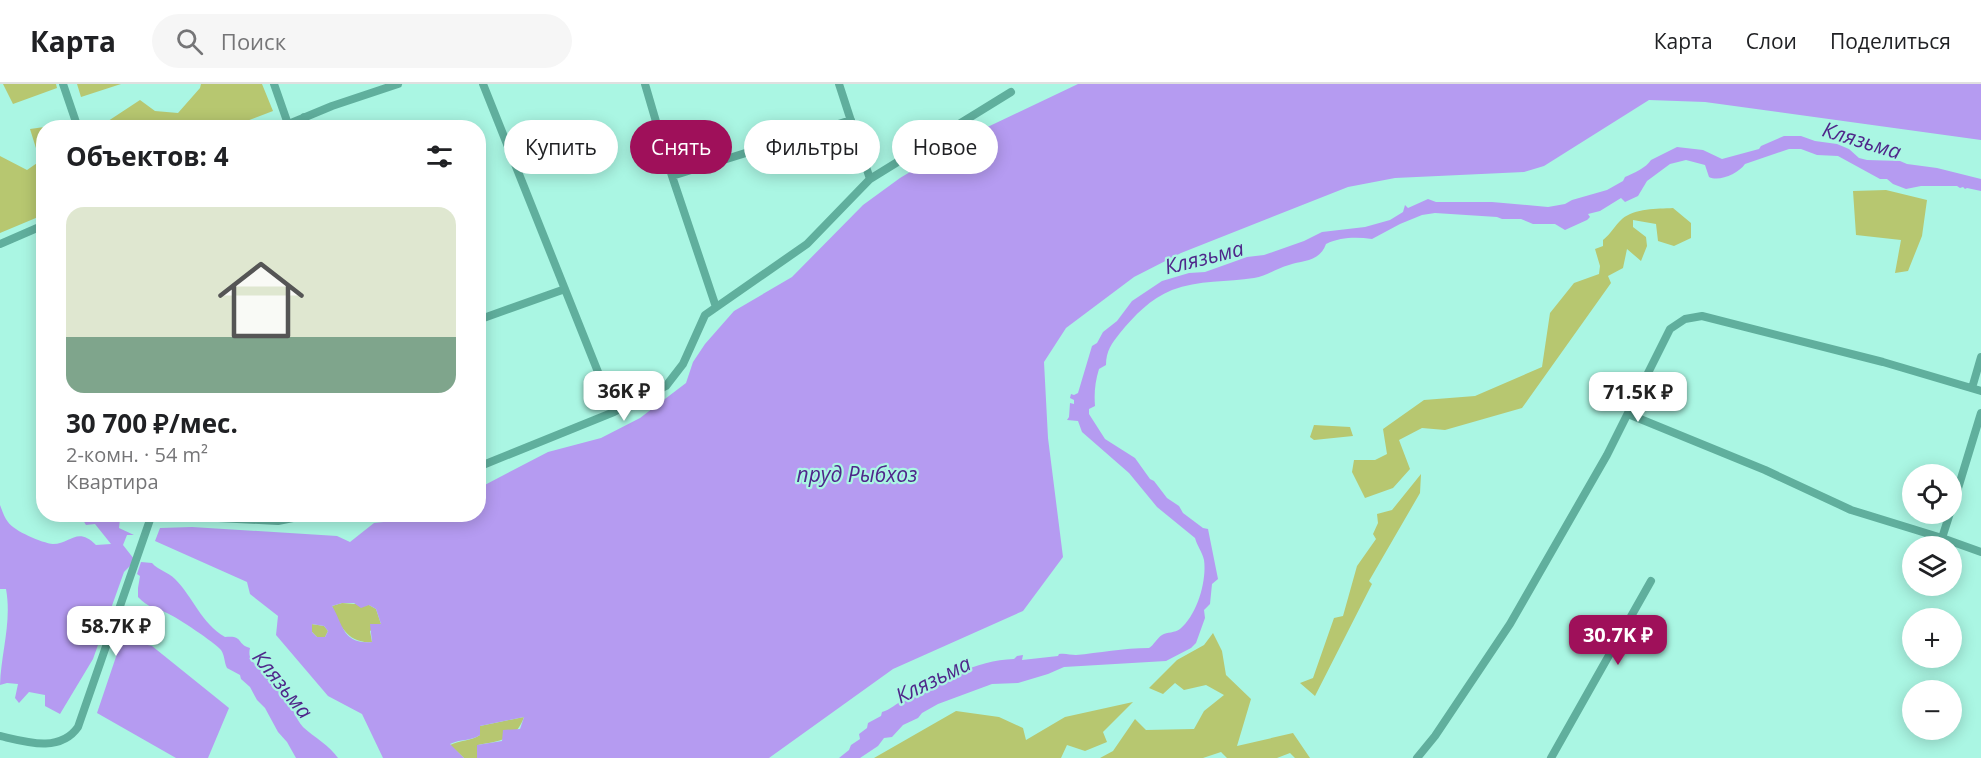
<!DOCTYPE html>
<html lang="ru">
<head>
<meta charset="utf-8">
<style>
  :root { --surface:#fff; --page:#f6f6f6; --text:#202124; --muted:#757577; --line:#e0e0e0; --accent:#9f105a }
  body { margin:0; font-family:"Open Sans",sans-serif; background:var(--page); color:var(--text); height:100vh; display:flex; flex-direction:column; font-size:22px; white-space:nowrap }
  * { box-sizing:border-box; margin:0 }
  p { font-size:20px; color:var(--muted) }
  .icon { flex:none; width:33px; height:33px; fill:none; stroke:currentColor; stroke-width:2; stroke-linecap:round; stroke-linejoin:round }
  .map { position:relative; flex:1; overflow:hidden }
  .sheet { position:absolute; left:36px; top:36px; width:450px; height:402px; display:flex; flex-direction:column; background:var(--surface); border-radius:24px; box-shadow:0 3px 15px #0003 }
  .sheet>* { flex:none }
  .guide { position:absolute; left:504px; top:36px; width:570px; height:54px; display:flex; gap:12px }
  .controls { position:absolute; left:1902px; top:380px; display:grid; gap:12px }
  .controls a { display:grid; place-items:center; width:60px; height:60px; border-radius:50%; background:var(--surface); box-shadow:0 3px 15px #0003; font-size:30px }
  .price { position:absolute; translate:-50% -51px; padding:0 14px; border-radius:12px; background:#fff; color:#222; font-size:20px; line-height:39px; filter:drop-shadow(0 2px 3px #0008) }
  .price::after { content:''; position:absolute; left:50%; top:36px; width:18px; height:14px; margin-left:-9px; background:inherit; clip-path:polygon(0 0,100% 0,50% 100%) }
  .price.selected { background:var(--accent); color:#fff }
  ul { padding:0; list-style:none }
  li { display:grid; align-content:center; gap:12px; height:318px; padding:0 30px }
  li span { display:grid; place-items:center; height:186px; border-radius:18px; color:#555 }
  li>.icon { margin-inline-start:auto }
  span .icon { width:108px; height:108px; fill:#fffc; stroke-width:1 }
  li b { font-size:26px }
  h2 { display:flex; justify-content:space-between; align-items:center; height:72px; padding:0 30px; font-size:26px }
  .tag { padding:0 21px; border-radius:27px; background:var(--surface); box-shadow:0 3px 15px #0003; font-size:21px; line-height:54px }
  .tag.selected { background:var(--accent); color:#fff }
  header { display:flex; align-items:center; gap:36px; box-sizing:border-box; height:84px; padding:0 30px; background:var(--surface); border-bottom:2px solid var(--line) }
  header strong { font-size:28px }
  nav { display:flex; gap:33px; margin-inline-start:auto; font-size:21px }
  .search { width:420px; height:54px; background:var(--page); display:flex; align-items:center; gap:15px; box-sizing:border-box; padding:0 21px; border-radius:33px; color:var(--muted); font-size:22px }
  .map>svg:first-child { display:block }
  .green { fill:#b7c770 }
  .water { fill:#b59bf1; fill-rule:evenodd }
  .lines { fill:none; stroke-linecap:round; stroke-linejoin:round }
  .minor { stroke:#60af9d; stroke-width:8 }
  .labels { text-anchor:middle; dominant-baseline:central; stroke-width:4.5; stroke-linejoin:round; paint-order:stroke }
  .water-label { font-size:21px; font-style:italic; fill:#4f278a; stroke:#aaf6e3 }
</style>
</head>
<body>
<header>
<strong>Карта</strong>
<div class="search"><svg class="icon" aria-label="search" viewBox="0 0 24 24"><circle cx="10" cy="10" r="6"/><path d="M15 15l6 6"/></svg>Поиск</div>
<nav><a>Карта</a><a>Слои</a><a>Поделиться</a></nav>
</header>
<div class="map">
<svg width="1981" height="674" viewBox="0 0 1981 674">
  <rect width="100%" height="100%" fill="#aaf6e3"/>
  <path class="green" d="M3 0H56L57 4 13 20Z
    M77 0H121L81 13Z
    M201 0H262L273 27 231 43H99L140 16 155 27 178 29 200 4Z
    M66 40 68 43 44 44 43 131 0 149V72L27 86 40 77 30 45Z
    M1886 106 1927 116 1922 152 1908 187 1895 189 1901 156 1856 151 1853 107Z
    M1673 124 1691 139V154L1674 162 1658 157 1656 140 1633 136V143L1646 153 1647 162 1641 177 1627 165 1623 184 1608 192 1611 199 1522 324 1445 346 1422 344 1399 356 1410 385 1393 404 1365 414 1352 388 1354 376H1375L1387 370 1383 345 1424 316 1475 312 1542 283 1550 229 1574 199 1599 190 1600 182 1595 165 1603 162V156C1611 150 1615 141 1622 135 1635 124 1657 125 1673 124Z
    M1314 341 1350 343 1353 352 1314 356 1310 353Z
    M1421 390 1420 409 1369 497 1372 500 1315 612 1300 599 1313 594 1334 534 1343 532 1357 482 1376 455 1373 450 1378 439 1377 430 1392 426Z
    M342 519 369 521 376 525 381 540 370 547 372 558C348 560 339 541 332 522Z
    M311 540 324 542 328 547 325 553H317L312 548Z
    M1213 549 1222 567 1226 591 1251 615 1237 662 1293 649 1310 674H1295L1290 669 1277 674H1227L1221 668 1203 674H1100L1113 667 1135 635 1146 646 1194 645 1204 627 1224 611 1206 601 1184 606 1175 599 1163 610 1149 604 1177 576 1204 561Z
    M1133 618 1103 648 1107 658 1085 667 1067 661 1061 674H874L956 627 999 633 1023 644 1026 656 1065 633Z
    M524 633C516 656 500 657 478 661L477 674H464L450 661C460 656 471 657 480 651V642Z"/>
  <path class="water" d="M1078 0H1981V56L1705 18 1649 16 1544 82 1524 88 1395 94 1348 103 1181 169 1134 193 1066 244 1044 278 1048 354 1063 473 1023 527 893 585 769 674H477V661L502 657 503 646 520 645 524 633 480 642V651C471 657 460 655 450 660L464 674H383L362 630 328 612 276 551 278 532 250 510 247 498 155 457 160 444 192 443 337 452 350 458 374 439 402 436 416 431 478 430 479 404 548 368 601 354 640 334 686 299 693 278 705 260 734 227 792 193 863 121 900 94 977 48ZM342 519H354L361 524 369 521 376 525 381 540H370L372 558C342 561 343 539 332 522ZM312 540 324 542 328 547 325 553H317L312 548Z
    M1784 52H1801L1815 57 1837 60 1849 65 1859 74 1867 76 1900 77 1907 80 1937 84 1981 95V107L1967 104 1965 105 1963 103 1960 104 1957 102H1921L1906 105 1893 100 1887 95H1880L1838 72 1817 71 1801 65H1789L1745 80C1738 90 1719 98 1709 93L1705 81 1686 76 1670 80 1647 97 1638 112 1625 118 1621 114 1600 127 1588 130 1590 133 1587 136 1565 146 1555 140H1533L1521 135H1502L1497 133 1435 129 1422 131 1400 140 1372 155C1356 153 1341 153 1326 160 1319 179 1302 176 1289 181 1277 184 1267 192 1254 194 1228 198 1198 196 1172 206 1150 215 1135 231 1120 249 1112 259 1106 267 1106 281L1099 285C1095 298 1094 309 1095 322L1089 325V330L1105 355 1135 374 1150 395 1154 397 1167 414 1179 422 1183 429 1203 444 1208 445 1218 495 1212 500 1210 520 1204 526 1205 534 1196 559 1191 564 1166 577 1064 583 1048 590 1018 599 992 600 938 620 922 629 918 634 903 641 892 653 884 654 878 662 860 674H839L849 666 851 661 860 655 859 650 867 644 868 639 881 632 882 628C890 626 897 619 905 615 939 598 976 576 1014 575L1017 572 1023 571 1022 576 1058 572 1059 570C1066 569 1070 571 1076 571 1098 569 1124 564 1149 564 1154 561 1157 554 1162 551 1167 548 1175 549 1180 545 1197 531 1207 497 1204 476 1202 467 1197 462 1195 454L1157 423 1129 389 1082 348 1078 337 1067 336 1069 333 1070 319 1074 320V316L1070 314 1071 310 1074 311 1078 309 1092 262 1097 259 1103 248 1117 237 1132 217 1162 197 1189 189 1205 188 1247 173 1264 171 1304 157 1322 148 1365 143 1390 136 1403 128 1405 121 1408 124 1428 115 1436 118H1492L1548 123 1565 120 1572 116 1607 106 1623 97 1625 93C1634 89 1646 84 1651 76L1677 63 1703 66 1722 75 1759 65 1761 62Z
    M0 421C2 426 4 433 8 438 14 447 42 459 53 460 71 460 77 442 96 461L111 460 95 440 86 441 80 431H110L120 435 119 444 134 451H127L123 461 134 475 132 480 124 488 93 575 60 630 45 622V611L29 608 19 619 15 614 18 600 7 599 0 601C1 569 12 538 6 505H0Z
    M141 478 152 479C158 486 168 488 175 495 193 513 201 539 225 553 244 551 236 560 250 564 246 580 262 582 269 593L271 592C273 602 281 607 287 615 293 624 295 634 303 643 314 653 330 662 338 674H296L287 658 278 648 265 624 257 616 250 603 241 595 240 591 227 584C224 578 225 572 221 566 214 558 178 534 167 529 156 524 147 523 138 513V504L140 492 137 490Z
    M122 555 152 562 229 624 208 674H176L97 629Z"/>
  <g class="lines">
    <path class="minor" d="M63 0 78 44
      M274 0 288 40
      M483 0 614 328
      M645 0 672 92 716 223
      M839 0 870 95
      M304 33 308 44
      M279 44 332 22 398 0
      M672 92 851 36
      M38 144 44 155
      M0 160 44 141
      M478 236 565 205
      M1972 304 1981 273
      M1628 330 1765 386 1851 426 1942 454 1981 468
      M478 383 614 328 666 302 683 280 705 231 807 160 870 95 1011 8
      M1952 424 1981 329
      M151 434 180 432 278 437 313 430
      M1942 454 1950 429
      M0 652C26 658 60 669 78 643L152 430
      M1417 674 1435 652 1510 540 1607 371 1670 245 1685 235 1702 232 1883 278 1981 307
      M1551 674 1651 497"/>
  </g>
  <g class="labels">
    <g class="water-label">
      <text transform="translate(1862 56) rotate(17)">Клязьма</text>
      <text transform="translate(1204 173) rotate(-14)">Клязьма</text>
      <text x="857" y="390">пруд Рыбхоз</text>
      <text transform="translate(933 595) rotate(-26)">Клязьма</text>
      <text transform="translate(283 600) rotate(51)">Клязьма</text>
    </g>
  </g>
</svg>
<div class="controls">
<a><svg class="icon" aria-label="locate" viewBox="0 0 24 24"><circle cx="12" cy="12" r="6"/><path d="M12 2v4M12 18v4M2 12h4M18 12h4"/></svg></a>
<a><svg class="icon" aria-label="layers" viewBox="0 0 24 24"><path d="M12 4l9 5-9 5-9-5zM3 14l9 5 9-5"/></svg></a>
<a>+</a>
<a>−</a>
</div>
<b class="price" style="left:624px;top:338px">36K ₽</b>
<b class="price" style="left:1638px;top:339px">71.5K ₽</b>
<b class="price" style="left:116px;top:573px">58.7K ₽</b>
<b class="price selected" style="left:1618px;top:582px">30.7K ₽</b>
<div class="guide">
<a class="tag">Купить</a>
<a class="tag selected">Снять</a>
<a class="tag">Фильтры</a>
<a class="tag">Новое</a>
</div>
<section class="sheet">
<h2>Объектов: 4<svg class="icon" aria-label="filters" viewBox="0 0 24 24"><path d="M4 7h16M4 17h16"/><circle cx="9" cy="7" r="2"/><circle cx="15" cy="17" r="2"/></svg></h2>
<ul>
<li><span style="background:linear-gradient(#dfe7d0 70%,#7fa58c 0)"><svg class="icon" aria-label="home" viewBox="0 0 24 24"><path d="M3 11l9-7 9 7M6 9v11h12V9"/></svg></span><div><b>30 700 ₽/мес.</b><p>2-комн. · 54 m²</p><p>Квартира</p></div></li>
</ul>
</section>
</div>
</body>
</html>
